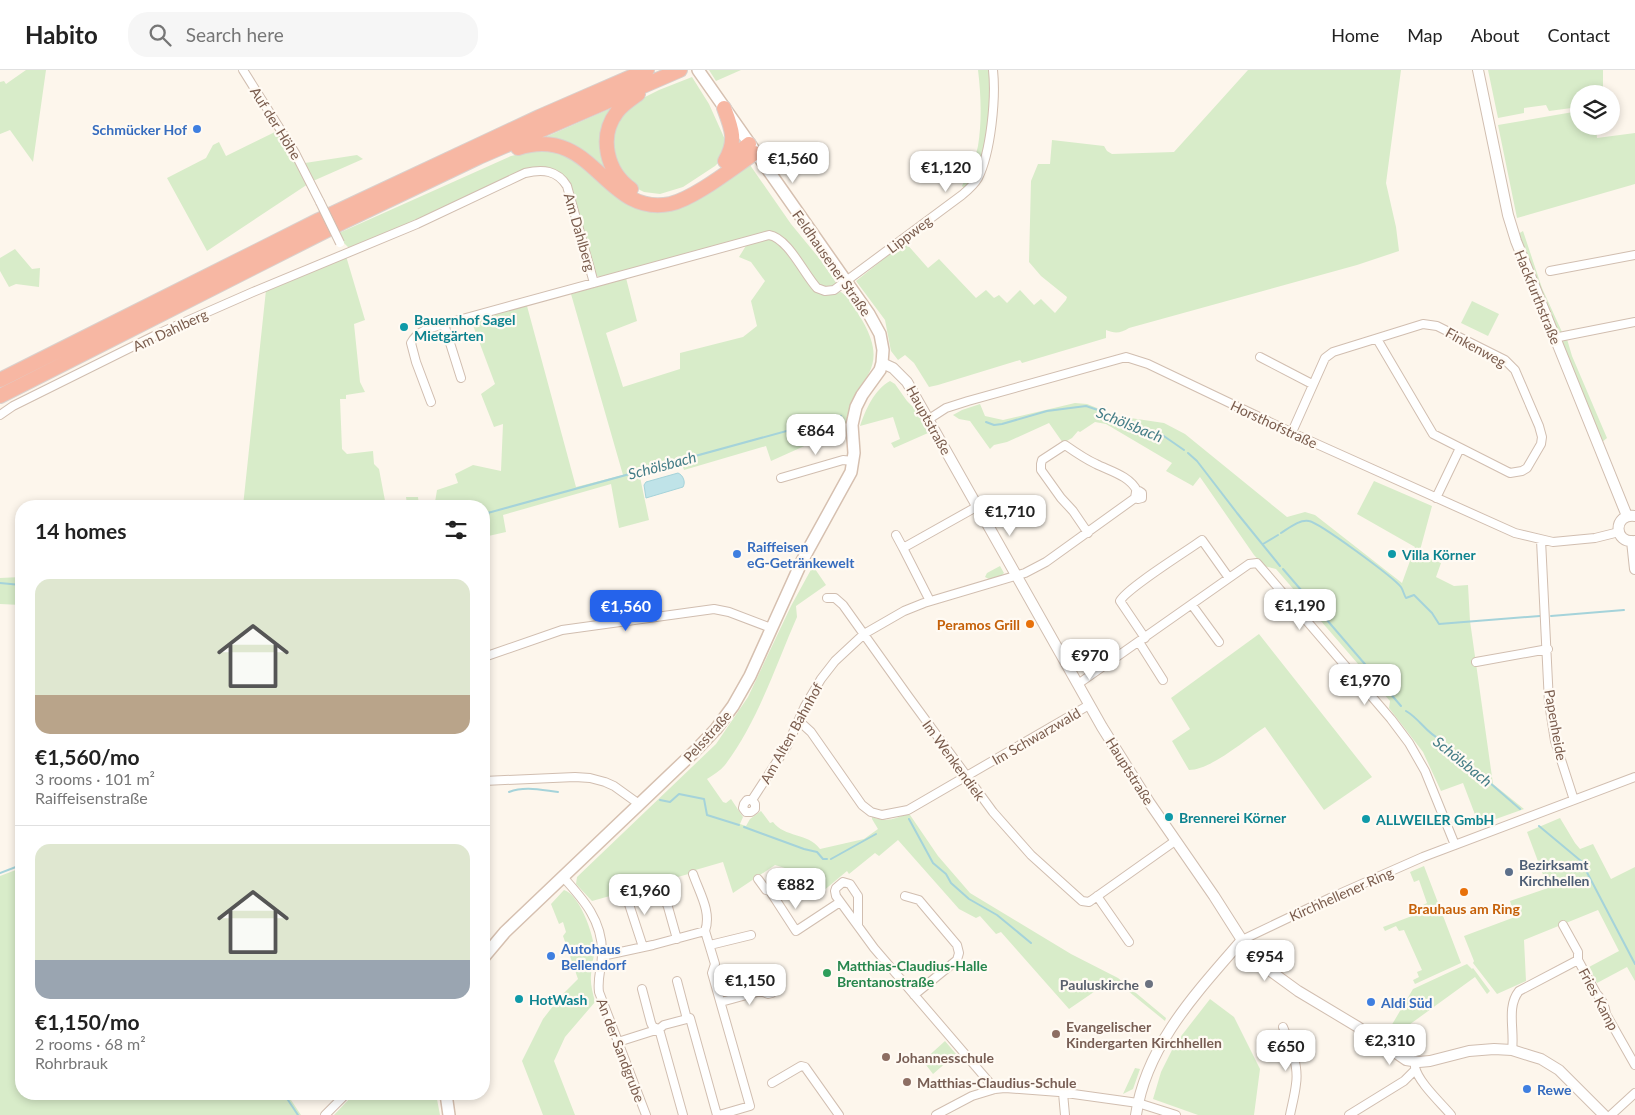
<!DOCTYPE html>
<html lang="en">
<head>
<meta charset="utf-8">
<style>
  :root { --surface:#fff; --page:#f6f6f6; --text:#222; --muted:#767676; --line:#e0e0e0; --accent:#2563eb }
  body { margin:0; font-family:Lato,sans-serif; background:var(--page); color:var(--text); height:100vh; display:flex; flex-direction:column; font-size:19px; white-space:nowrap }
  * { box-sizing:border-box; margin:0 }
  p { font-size:16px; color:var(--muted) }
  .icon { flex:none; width:28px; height:28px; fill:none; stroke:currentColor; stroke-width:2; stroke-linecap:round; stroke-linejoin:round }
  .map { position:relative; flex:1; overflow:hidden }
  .side { position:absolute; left:15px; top:430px; width:475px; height:600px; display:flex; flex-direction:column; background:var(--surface); border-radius:20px; box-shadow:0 2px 8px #0003 }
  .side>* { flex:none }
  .fabs { position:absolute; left:1570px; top:15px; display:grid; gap:10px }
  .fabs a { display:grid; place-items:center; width:50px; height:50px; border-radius:50%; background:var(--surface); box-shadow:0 2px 8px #0003; font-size:25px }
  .price { position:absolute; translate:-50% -42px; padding:0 11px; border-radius:10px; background:#fff; color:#222; font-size:16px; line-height:32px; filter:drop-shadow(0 1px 2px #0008) }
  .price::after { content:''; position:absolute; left:50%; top:30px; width:15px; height:11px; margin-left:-8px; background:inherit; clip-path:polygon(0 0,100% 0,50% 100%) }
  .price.selected { background:var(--accent); color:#fff }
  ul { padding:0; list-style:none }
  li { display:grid; align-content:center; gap:10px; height:265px; padding:0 20px }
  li+li { border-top:1px solid var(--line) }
  li span { display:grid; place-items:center; height:155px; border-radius:15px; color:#555 }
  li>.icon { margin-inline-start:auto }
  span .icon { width:90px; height:90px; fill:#fffc; stroke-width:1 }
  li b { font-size:21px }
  h2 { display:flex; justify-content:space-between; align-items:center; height:60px; padding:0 20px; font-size:21px }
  header { display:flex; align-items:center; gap:30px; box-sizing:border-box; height:70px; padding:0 25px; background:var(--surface); border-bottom:1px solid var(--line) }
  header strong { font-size:24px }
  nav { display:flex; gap:28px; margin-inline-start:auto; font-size:18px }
  .search { width:350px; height:45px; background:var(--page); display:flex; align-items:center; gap:12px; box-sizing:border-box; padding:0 18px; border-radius:20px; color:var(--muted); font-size:19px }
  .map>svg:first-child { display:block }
  .green { fill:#d8ecc9 }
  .water { fill:#bfe3e8; stroke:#a5d3da }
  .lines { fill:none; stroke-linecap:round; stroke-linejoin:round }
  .stream { stroke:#a5d3da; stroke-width:2 }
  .minor-casing { stroke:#d1beb0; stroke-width:10 }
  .tertiary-casing { stroke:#d1beb0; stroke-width:12 }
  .secondary-casing { stroke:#d6c0b0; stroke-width:14 }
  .motorway-casing { stroke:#dad1cd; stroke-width:16 }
  .minor { stroke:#fff; stroke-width:8 }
  .tertiary { stroke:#fff; stroke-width:10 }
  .secondary { stroke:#fff; stroke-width:11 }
  .motorway { stroke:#f7b7a3; stroke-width:14 }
  .minor-bridge-casing { stroke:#d1beb0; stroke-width:10; stroke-linecap:butt }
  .minor-bridge { stroke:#fff; stroke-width:8 }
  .shop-dot { fill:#3f7fe0; stroke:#fffaf3; stroke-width:2 }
  .culture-dot { fill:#0f9aa8; stroke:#fffaf3; stroke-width:2 }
  .food-dot { fill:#e8710a; stroke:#fffaf3; stroke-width:2 }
  .service-dot { fill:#5c6f8a; stroke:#fffaf3; stroke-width:2 }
  .leisure-dot { fill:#2e9e5b; stroke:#fffaf3; stroke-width:2 }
  .worship-dot { fill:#6b7280; stroke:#fffaf3; stroke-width:2 }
  .education-dot { fill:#8d6e63; stroke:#fffaf3; stroke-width:2 }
  .labels { text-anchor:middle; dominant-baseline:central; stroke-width:4.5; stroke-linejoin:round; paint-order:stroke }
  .street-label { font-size:14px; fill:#7a5c4d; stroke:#fffaf3 }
  .shop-label { font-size:14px; font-weight:bold; fill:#366cbe; stroke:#fffaf3; text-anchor:start }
  .culture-label { font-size:14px; font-weight:bold; fill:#0d838f; stroke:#fffaf3; text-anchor:start }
  .food-label { font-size:14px; font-weight:bold; fill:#c56008; stroke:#fffaf3; text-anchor:end }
  .service-label { font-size:14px; font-weight:bold; fill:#4e5e75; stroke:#fffaf3; text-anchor:start }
  .leisure-label { font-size:14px; font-weight:bold; fill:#27864d; stroke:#fffaf3; text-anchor:start }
  .worship-label { font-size:14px; font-weight:bold; fill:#5b616d; stroke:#fffaf3; text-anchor:end }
  .education-label { font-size:14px; font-weight:bold; fill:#785e54; stroke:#fffaf3; text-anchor:start }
  .water-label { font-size:15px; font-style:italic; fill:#437c86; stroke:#fffaf3 }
</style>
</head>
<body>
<header>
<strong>Habito</strong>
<div class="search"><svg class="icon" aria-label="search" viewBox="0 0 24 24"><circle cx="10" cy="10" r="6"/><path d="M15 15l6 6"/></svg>Search here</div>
<nav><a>Home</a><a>Map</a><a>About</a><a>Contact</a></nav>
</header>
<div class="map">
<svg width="1635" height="1045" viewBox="0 0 1635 1045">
  <rect width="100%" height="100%" fill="#fdf6ec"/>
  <path class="green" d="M26 0H46L33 92 10 60 0 64V12L4 11 6 14Z
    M709 0H741L716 11Z
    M978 0H991C990 40 991 86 965 119L962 116C968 103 975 90 978 76 982 52 981 24 978 0Z
    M1248 0H1401L1386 113 1396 157 1399 181 1357 195 1129 258C1121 263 1115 264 1106 260V268L1022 293 1020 290 938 315 929 317 914 293 905 285 898 290 891 281 885 250 856 211 905 172 928 198 939 189 976 228 986 220 994 228 999 225 1007 233 1020 220 1034 235 1041 229 1055 243 1066 230 1067 227 1041 206 1029 192 1031 111 1038 94H1050L1052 70 1104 76 1107 81 1112 84 1174 82Z
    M1488 0H1603V24H1579V37L1549 41 1546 35 1524 38V43L1498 48Z
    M692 7 709 34 727 74 720 91 715 96 683 117 660 124 644 122 636 118 616 100 609 68 629 35 659 20Z
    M616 36 614 41 611 104 539 70Z
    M1579 41V56H1596L1597 68 1635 63V114L1517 148 1498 55Z
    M279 60 308 114 207 181 167 108 206 88 213 75 219 72 226 86Z
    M550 77 655 138 750 95 791 154 819 188 837 214 830 218 821 217 777 164 601 208 596 205 564 107C552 96 546 97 530 98L356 177H348L343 172 339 163 511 86Z
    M357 85 363 89 313 111 305 93Z
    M1523 161 1542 218 1562 262H1557L1518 164Z
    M765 168 772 169 778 172 814 221 827 224 841 222C851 229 855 239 862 250 896 309 844 309 847 361L811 373 771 391 766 376 684 400 682 394 640 407 649 450 619 458 611 414 503 445 506 462 484 467V436H430L435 432 437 420 458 413 455 404 473 395 501 401 503 354 494 357 481 324 495 314 471 250 527 236 576 417 623 405 571 224 626 208 637 251 606 263 623 317 680 299V283L743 267 757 256 751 231 765 211 751 192 739 187 747 174Z
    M15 179 32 199 40 198 39 217 16 214 9 217 0 201V188Z
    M346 186 365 250 354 254 360 312 365 322 346 325V329H340L342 379 347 384 373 381 374 394 379 399 386 436H243L266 220Z
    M1472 231 1499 244 1488 266 1461 253Z
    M1567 269 1572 286 1607 368 1601 373 1561 276 1562 270Z
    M890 311 895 314 907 331 916 340 928 363 894 378 891 373 900 369 893 347 860 356C866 339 874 320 890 311Z
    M1075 333 1087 334 1117 346 1164 353 1185 364 1287 447 1305 442 1315 445 1402 513 1415 477 1357 444 1374 411 1432 436 1419 484 1441 493 1436 507 1454 516 1468 515 1470 551 1493 714 1524 739 1479 755 1463 713 1441 721 1423 682 1389 638 1390 631 1276 499 1264 496 1254 485 1200 407 1193 416 1166 401 1172 393 1106 354 1095 352 1080 362 1078 361 1072 368 1063 373 1049 353 1007 372 994 375 990 379 970 351 959 349 953 345 962 340 980 334 985 346 1003 350Z
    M406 427H418L419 436H390L407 434Z
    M813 496 826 515 796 536 797 547C776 595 757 653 725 695 720 701 713 705 707 709L723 732 726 733 731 729 743 747 740 754 746 756 750 749 761 741 770 753 773 752C785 768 807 762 820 779L864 769 878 759 872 749V747C886 752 896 750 908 742L938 786 970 823 1071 884 1118 908 1166 948 1165 951 1117 912 1107 913 1069 939 1001 862 996 864 980 846 976 848 959 839 898 770 879 786 875 783 849 804 847 801 822 822 811 806 775 795 733 823 723 792 692 801V803L592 831 576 814 577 807 716 674 748 627 791 536Z
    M1000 496 1004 503 1000 507 991 510 985 507 987 503Z
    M21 507V535L0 534V508Z
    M1259 564 1372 707 1324 740 1265 657C1246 669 1211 700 1189 700L1172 671 1190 659 1171 628Z
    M1560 748 1575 773 1580 779 1593 774 1611 809 1635 797V911L1627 897 1597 913 1589 897 1619 881 1598 840 1524 870 1526 911 1497 924 1473 893 1474 891 1464 866 1515 847 1510 831 1548 818 1527 762Z
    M1424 796 1461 893 1415 914 1413 910 1419 907 1417 902 1422 900 1404 860 1399 861 1396 856 1385 861 1383 857 1425 841 1423 835 1427 833 1419 810 1414 812 1410 802Z
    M21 798V1024H287L301 1045H0V806Z
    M564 820C579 824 593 863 594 877 595 887 591 896 591 905 590 914 593 923 595 932L565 967 554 991 575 1045H543L522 991 543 949 560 927 578 909 563 866 566 862 563 852 559 854 551 834Z
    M1467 894 1472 899 1473 898 1490 921 1487 924 1475 907 1391 968 1389 967 1391 965 1387 963 1413 919Z
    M1210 929 1234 947 1260 999 1254 1045H1198L1153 1029 1161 1002 1175 974Z
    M945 971 956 984 933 1004 923 991Z
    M1135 998 1140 999 1133 1019 1123 1024Z
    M357 1024H436L440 1045H334L352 1026Z"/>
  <path class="water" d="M678 403C683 405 686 412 683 417L646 428 644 415 646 412Z"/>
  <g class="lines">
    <path class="stream" d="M986 352 994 355 1002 354 1047 341 1086 336 1136 353 1149 361 1158 362 1184 380
      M1188 383 1197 391 1237 443 1280 496
      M484 444 841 346
      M1281 463C1289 458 1300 449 1309 451 1320 453 1393 507 1401 517 1403 520 1404 525 1406 528L1414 525 1432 543 1439 554 1540 546
      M1263 474 1278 465
      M1283 499 1401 636
      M0 513 21 515
      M1551 546 1624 540
      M1406 641C1420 649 1426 663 1441 670 1444 678 1450 683 1459 686L1520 739
      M509 722C525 716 541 720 558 722
      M660 730 670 732 679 724 704 729 707 745 739 755
      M909 749 933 793 946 804 951 813 969 829 997 845 1031 873
      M1539 756 1581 791 1635 894
      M744 757 804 779 817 782 823 789H827
      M831 789 876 764
      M0 803 21 795
      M284 1024 298 1045"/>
    <defs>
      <path id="minor" d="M243 0 295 83 320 132
        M1550 201 1635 185
        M1554 268 1635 252
        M1260 287 1312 314
        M461 308 444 254 769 165C788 168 804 204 817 218L825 221 834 220 962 125C968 120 974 115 978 108 991 82 996 28 993 0
        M431 332 416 292 411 273C418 260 431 258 444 254
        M0 345 13 336 162 262 253 222 417 154 525 103C543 99 557 100 567 116L594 213
        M929 349 946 338 968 331 1126 287 1148 294 1299 366 1515 463 1553 472 1595 468 1619 462
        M1292 362 1325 288 1333 282 1423 254 1437 256 1505 290 1515 300 1539 356 1542 367 1541 374 1527 398 1522 401 1510 403 1433 364 1377 269
        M781 408 843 390 853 391
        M1436 428 1460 378
        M1088 463 1073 441 1061 428 1041 400V394L1042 390 1065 375C1075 382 1085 389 1096 394 1110 401 1130 406 1137 421
        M896 465 903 478
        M1541 470 1549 633 1555 671 1574 730
        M827 528H835L843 535 908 626 993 742 1031 785 1082 831 1089 832 1175 771
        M930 531 903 478 978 436
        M1192 535 1219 572
        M1145 568 1120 531C1127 518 1187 481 1202 470L1229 508
        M1139 572 1163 610
        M484 587 562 560 714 539 729 542 771 558
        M1476 592 1548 579
        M1078 614 1229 508 1249 494 1257 493 1391 649 1409 673 1425 701 1455 775
        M799 651 811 662 862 735 871 742 882 745 908 740 1089 635
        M484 711 575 707 590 708 605 712 614 716 639 734
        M752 730H747L744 734 743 738 746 742H751L755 739V734L752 730 787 676 805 636 821 609 835 591 864 564 904 541 924 533 1025 503 1046 492 1135 428 1138 429 1142 428V423L1139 421 1136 422 1135 428
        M693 804C699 822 712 842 705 861
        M563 807C583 829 603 851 602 884 602 897 597 908 599 922L646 1045
        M758 809 766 820 770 821 796 861 840 832
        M659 813 668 837 677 869
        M625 822 643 877
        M905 826 919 830 957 875 959 883 957 890 914 925
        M1097 826 1129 872
        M858 855V826L850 814 843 812 836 818 835 821 836 826 874 878 995 1019
        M1563 855 1578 882V890
        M1242 870 1330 828 1423 787 1635 707
        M710 875 751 865
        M602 886 653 875 705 861 715 894 712 903 750 1036 719 1045
        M642 919 651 953 653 957 659 959 664 955 687 949 677 911
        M721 932 761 921 768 924 772 923
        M687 949 690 948 717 1045
        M1283 957C1290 974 1299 995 1296 1014 1295 1024 1292 1035 1290 1045
        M618 972 659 959 683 1045
        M1512 980C1515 961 1506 937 1519 921L1578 890 1596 923C1602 929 1605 936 1606 944L1635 995
        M1415 997C1418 1012 1441 1033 1451 1045
        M772 1013 801 996 805 997 839 1045
        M1063 1023 1065 1045
        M325 1045 346 1024
        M936 1045 972 1026 995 1019 1005 1018 1059 1022 1138 1033 1176 1045
        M1349 1045 1404 1011 1415 1000
        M1611 1045 1635 1023"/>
      <path id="tertiary" d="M1478 0 1508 145 1516 171 1627 446
        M882 293 893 298 907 312 1102 657 1149 732 1214 826 1242 870 1265 897 1298 921 1358 957 1406 990 1419 992 1430 991 1469 981 1494 979 1512 980 1531 986 1541 989 1559 1000 1604 1045
        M1635 446C1613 443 1613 474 1635 471
        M1632 471 1635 499
        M1136 1045C1146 975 1198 921 1242 870"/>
      <path id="secondary" d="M484 887 505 862 694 682 716 659 733 636 750 606 802 491 851 402 854 383 852 355 856 337 862 325 880 300 882 293 883 280 880 264 869 244 698 0
        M446 1024 449 1045"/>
      <path id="motorway" d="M724 38C732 59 737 71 725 91
        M518 78C595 54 604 147 670 134 694 129 734 97 755 83
        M726 92 749 74
        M631 119C607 102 598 67 617 42 622 35 631 29 638 24
        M0 310 319 150 539 47 647 0
        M0 326 341 153 479 87 680 0"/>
    </defs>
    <use href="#minor" class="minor-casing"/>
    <use href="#tertiary" class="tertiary-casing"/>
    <use href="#secondary" class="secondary-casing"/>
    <use href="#motorway" class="motorway-casing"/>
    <use href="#minor" class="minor"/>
    <use href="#tertiary" class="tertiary"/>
    <use href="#secondary" class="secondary"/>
    <use href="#motorway" class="motorway"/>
    <defs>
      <path id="minor-bridge" d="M320 132 340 173"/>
    </defs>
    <use href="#minor-bridge" class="minor-bridge-casing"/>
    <use href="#minor-bridge" class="minor-bridge"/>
  </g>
  <g class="shop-dot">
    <circle cx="197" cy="59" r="5"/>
    <circle cx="737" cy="484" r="5"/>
    <circle cx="551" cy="886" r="5"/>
    <circle cx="1371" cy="932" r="5"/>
    <circle cx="1527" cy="1019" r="5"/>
  </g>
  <g class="culture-dot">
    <circle cx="404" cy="257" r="5"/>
    <circle cx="1392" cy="484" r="5"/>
    <circle cx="1169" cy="747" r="5"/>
    <circle cx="1366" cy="749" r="5"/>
    <circle cx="519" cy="929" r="5"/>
  </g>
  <g class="food-dot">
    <circle cx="1030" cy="554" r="5"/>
    <circle cx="1464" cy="822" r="5"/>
  </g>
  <circle class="service-dot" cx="1509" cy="802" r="5"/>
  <circle class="leisure-dot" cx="827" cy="903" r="5"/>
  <circle class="worship-dot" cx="1149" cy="914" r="5"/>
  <g class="education-dot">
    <circle cx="1056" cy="964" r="5"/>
    <circle cx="886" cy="987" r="5"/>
    <circle cx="907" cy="1012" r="5"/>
  </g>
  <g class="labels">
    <g class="street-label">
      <text transform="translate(276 53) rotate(58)">Auf der Höhe</text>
      <text transform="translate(580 162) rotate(74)">Am Dahlberg</text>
      <text transform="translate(909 164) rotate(-37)">Lippweg</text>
      <text transform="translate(832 193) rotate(55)">Feldhausener Straße</text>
      <text transform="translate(1538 227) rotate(68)">Hackfurthstraße</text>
      <text transform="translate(170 260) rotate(-25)">Am Dahlberg</text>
      <text transform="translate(1476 277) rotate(29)">Finkenweg</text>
      <text transform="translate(929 350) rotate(61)">Hauptstraße</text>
      <text transform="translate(1274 354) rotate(25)">Horsthofstraße</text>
      <text transform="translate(1556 655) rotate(80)">Papenheide</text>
      <text transform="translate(791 663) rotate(-61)">Am Alten Bahnhof</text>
      <text transform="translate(707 666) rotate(-48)">Pelsstraße</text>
      <text transform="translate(1036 666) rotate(-30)">Im Schwarzwald</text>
      <text transform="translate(954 690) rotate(54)">Im Wenkendiek</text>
      <text transform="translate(1130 701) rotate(58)">Hauptstraße</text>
      <text transform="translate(1341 824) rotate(-24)">Kirchhellener Ring</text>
      <text transform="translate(1599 929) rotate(62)">Fries Kamp</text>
      <text transform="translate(621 980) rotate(69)">An der Sandgrube</text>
    </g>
    <g class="shop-label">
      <text x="187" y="59" text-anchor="end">Schmücker Hof</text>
      <text x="747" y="476">Raiffeisen<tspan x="747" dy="16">eG-Getränkewelt</tspan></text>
      <text x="561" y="878">Autohaus<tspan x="561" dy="16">Bellendorf</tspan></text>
      <text x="1381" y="932">Aldi Süd</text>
      <text x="1537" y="1019">Rewe</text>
    </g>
    <g class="culture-label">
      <text x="414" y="249">Bauernhof Sagel<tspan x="414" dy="16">Mietgärten</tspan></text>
      <text x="1402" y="484">Villa Körner</text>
      <text x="1179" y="747">Brennerei Körner</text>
      <text x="1376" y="749">ALLWEILER GmbH</text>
      <text x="529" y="929">HotWash</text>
    </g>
    <g class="food-label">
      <text x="1020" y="554">Peramos Grill</text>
      <text x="1464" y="838" text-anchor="middle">Brauhaus am Ring</text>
    </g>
    <g class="service-label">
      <text x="1519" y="794">Bezirksamt<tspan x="1519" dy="16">Kirchhellen</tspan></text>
    </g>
    <g class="leisure-label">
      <text x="837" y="895">Matthias-Claudius-Halle<tspan x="837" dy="16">Brentanostraße</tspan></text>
    </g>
    <g class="worship-label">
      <text x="1139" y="914">Pauluskirche</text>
    </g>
    <g class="education-label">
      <text x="1066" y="956">Evangelischer<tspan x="1066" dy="16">Kindergarten Kirchhellen</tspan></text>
      <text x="896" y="987">Johannesschule</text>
      <text x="917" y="1012">Matthias-Claudius-Schule</text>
    </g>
    <g class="water-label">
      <text transform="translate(1130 354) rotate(22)">Schölsbach</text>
      <text transform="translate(662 395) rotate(-15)">Schölsbach</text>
      <text transform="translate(1463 691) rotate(39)">Schölsbach</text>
    </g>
  </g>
</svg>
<div class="fabs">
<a><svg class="icon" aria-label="layers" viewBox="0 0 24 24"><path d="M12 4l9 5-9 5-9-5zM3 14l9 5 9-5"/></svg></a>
</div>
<b class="price" style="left:793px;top:114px">€1,560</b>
<b class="price" style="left:946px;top:123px">€1,120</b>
<b class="price" style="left:816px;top:386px">€864</b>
<b class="price" style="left:1010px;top:467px">€1,710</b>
<b class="price" style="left:1300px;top:561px">€1,190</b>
<b class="price selected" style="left:626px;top:562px">€1,560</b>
<b class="price" style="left:1090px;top:611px">€970</b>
<b class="price" style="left:1365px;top:636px">€1,970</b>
<b class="price" style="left:796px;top:840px">€882</b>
<b class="price" style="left:645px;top:846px">€1,960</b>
<b class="price" style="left:1265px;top:912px">€954</b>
<b class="price" style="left:750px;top:936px">€1,150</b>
<b class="price" style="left:1390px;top:996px">€2,310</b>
<b class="price" style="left:1286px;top:1002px">€650</b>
<section class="side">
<h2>14 homes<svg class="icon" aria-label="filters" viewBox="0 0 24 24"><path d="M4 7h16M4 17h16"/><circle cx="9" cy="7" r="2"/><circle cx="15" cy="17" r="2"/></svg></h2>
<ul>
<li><span style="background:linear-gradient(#dfe7d0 75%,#b9a48a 0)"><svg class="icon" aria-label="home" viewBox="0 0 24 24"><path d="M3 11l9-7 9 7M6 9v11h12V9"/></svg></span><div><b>€1,560/mo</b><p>3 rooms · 101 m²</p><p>Raiffeisenstraße</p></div></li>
<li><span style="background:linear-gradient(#dfe7d0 75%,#9aa5b1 0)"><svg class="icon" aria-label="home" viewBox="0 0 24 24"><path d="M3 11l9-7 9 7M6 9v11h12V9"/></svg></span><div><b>€1,150/mo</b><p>2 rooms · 68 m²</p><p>Rohrbrauk</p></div></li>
</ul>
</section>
</div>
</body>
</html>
